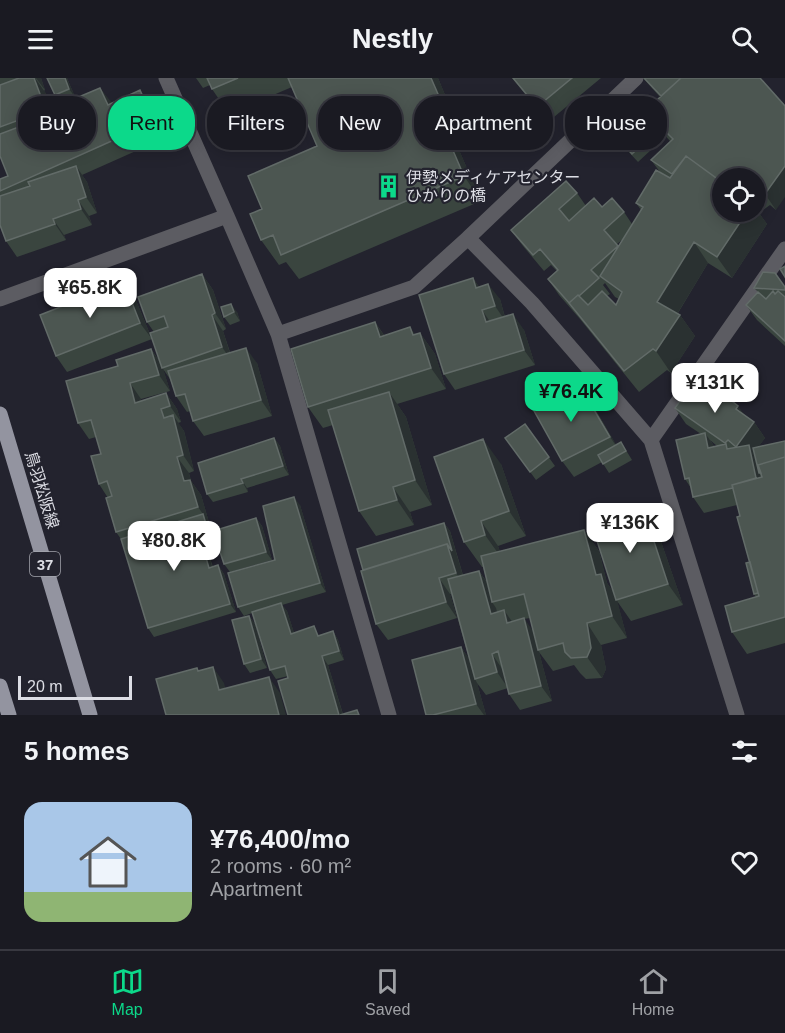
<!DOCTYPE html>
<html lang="en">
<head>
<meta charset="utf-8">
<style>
  :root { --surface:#1a1a22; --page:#27272f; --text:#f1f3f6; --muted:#9fa1a5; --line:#383840; --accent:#0cd98a }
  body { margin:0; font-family:Helvetica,"Noto Sans JP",sans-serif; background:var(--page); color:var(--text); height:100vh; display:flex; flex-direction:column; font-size:22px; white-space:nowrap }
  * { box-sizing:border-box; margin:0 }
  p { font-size:20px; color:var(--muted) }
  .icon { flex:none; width:33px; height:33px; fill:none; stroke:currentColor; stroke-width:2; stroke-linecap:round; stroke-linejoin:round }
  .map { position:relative; height:637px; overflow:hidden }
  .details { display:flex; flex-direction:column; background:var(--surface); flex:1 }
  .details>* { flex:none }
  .top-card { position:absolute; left:18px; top:18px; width:750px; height:54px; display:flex; gap:12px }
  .fabs { position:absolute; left:712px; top:90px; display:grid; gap:12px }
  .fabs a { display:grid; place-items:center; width:54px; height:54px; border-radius:50%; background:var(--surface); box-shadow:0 3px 15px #0003,0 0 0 2px var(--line); font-size:30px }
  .scale { position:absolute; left:18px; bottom:15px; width:114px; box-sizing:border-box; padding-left:6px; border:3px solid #dddee5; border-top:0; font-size:16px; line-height:21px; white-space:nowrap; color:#dddee5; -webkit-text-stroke:4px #23232e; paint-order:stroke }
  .price { position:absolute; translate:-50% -51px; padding:0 14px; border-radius:12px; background:#fff; color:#222; font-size:20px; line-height:39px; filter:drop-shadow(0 2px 3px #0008) }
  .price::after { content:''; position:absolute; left:50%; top:36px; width:18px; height:14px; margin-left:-9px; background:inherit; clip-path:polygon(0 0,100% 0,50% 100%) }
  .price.on { background:var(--accent); color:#111 }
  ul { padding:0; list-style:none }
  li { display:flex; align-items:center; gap:18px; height:150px; padding:0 24px }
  li span { display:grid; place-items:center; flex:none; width:168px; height:120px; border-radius:18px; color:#555 }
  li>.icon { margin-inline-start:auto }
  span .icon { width:72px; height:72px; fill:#fffc; stroke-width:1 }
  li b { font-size:26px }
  h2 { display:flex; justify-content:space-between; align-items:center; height:72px; padding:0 24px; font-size:26px }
  .chip { padding:0 21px; border-radius:24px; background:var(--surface); box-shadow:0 3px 15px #0003,0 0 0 2px var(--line); font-size:21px; line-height:54px }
  .chip.on { background:var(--accent); color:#111 }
  header { display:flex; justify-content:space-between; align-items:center; height:78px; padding:0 24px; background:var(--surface); font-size:27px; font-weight:700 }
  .tabs { display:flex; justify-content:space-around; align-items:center; height:84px; border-top:2px solid var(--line); background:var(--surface); font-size:16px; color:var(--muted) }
  .tabs a { display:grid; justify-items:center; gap:3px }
  .tabs .on { color:var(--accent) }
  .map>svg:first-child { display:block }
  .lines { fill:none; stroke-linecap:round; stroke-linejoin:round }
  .street { stroke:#5c5c62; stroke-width:15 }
  .primary { stroke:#9394a0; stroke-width:15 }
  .wall { fill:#3a453f; fill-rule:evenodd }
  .shaded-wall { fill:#2a3131 }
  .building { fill:#4c5651; stroke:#626b68; stroke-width:1.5 }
  .labels { text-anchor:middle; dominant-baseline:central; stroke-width:4.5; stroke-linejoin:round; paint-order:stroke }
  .shield { fill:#23232e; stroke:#a5a6ae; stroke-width:1.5 }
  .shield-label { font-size:15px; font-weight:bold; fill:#dddee5 }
  .poi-label { font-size:16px; fill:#dddee5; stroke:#23232e; text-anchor:start }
  .street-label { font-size:16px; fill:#dddee5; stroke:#23232e }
</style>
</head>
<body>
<header><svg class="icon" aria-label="menu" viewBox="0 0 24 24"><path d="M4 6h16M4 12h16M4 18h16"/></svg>Nestly<svg class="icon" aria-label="search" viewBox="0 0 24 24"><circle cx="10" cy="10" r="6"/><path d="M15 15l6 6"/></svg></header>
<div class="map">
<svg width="785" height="637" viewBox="0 0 785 637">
  <rect width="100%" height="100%" fill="#23232e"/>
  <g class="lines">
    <path class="street" d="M166 0 227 138
      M468 160 636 0
      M0 221 227 138 278 256 414 209 468 160 532 225 651 362 737 637
      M278 256 389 637
      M651 362 785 171"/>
    <path class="primary" d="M0 336 90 637
      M0 608 9 637"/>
  </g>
  <path class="wall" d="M0 0H41L45 12 44 13 47 17 58 45 62 43 100 10 111 25 151 28 165 60 82 97 87 104 97 135 89 138 92 147 64 157 66 162 17 179 6 163 0 118V113L8 98 0 78ZM54 56 58 63 54 65 51 57Z
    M67 0 75 19 61 26 55 17Z
    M196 0H438L455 41 447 44 481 123 299 201 286 184 279 187 261 162 262 131 317 68 292 9 229 36 212 11 210 7 203 10Z
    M512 0H601L548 44Z
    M643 0H760L776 132 770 127 759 135 767 146 732 200 708 185 678 235 680 237 695 258 671 295 667 292 639 314 580 241 559 217 548 201 557 193 551 187 544 193 523 168 511 152 577 115 586 128 602 129 624 134 632 146 641 132 636 125 660 94 651 82 670 63 661 53 665 59 638 84 625 70 619 61 655 47 645 33 660 19ZM723 100H756V134ZM623 161 618 169 616 167ZM605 205 615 219 619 221 616 227 607 218 610 216 603 207Z
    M510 34 543 56 549 64 538 72Z
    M202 196 213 212 226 251 223 253 230 274 257 285 272 338 204 358 193 343 190 333 187 334 176 318 170 301 163 291 170 313 141 321V323L166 315 177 331 181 344 178 345 184 353 194 393 189 395 191 403 201 417 215 465 206 468 213 489 218 487 224 496 236 534 154 559 148 550 121 461 116 454 108 420 99 406 101 376 96 359 89 361 78 345 118 288 151 271 161 285 154 254 147 244Z
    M473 200 479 209 500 221 505 239 524 252 535 287 455 312 444 296Z
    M785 209V268L757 242 746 227 758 214 754 210Z
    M135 220 152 261 67 294 56 278Z
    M221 229 237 234 240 243 230 247 224 239Z
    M375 244 384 257H415L420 255 435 276 446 311 397 326 406 339 432 427 410 434 414 447 376 458 359 433 333 347 323 350 308 329 330 258Z
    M704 315 746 338 754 344 765 360 758 369 785 363V565L747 576 732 554 756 519 754 516 750 484 737 427 704 435 693 419 691 410 685 401 701 356 686 346 675 330ZM710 362 717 368H714Z
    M590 322 616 367 621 364 632 382 609 395 602 384 574 399 562 383Z
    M525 346 555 388 536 402 505 360Z
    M274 360 280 368 289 397 247 410 248 414 213 424 207 416Z
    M501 386 526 458 498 468 500 474 584 452 599 473 607 505 614 515 657 452 683 527 631 543 617 523 627 560 601 567 606 591 602 600 586 601 580 595 574 587 553 593 539 574 552 623 520 632 509 616 508 610 486 617 477 605 486 637H426L461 569 469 581 451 516H450L457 540 388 562 376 546 363 492 444 445 450 453 463 497 479 493 487 504 483 489H482L464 464ZM530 540 533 554 524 541Z
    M300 427 326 514 282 527 287 533 294 555 320 557 333 553 338 562 344 582 328 587 343 636 361 637H288V598L276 601 270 592 252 535 244 538 238 529 275 482Z
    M256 440 262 448 272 482 230 494 224 486Z
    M249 538 255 546 267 590 250 595 244 586Z"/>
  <path class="shaded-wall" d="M34 0H35L47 17 61 53 46 32Z
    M36 0H41L45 12Z
    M65 0H67L75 19 69 11Z
    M431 0H438L455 41 438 16Z
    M100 10 112 25 108 27Z
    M140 12 151 28 165 60 154 44Z
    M430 19 447 44 481 123 464 98Z
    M40 41 51 57 62 82 51 66Z
    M76 88 87 104 97 135 86 119Z
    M785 88V119L776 132 765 116Z
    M78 122 89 138 92 147 81 131Z
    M756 131 767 146 732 200 717 179 747 134H756Z
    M53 141 64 157 66 162 55 146Z
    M694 164 708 185 671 246 657 224Z
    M202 196 213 212 226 251 215 235Z
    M473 200 484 216 476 210Z
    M124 204 135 220 152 261 140 245Z
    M488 206 500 221 506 244 495 228Z
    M231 226 237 234 240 243 234 234Z
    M482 232 493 248 486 244Z
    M513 236 524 252 535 287 524 272Z
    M212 237 223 253 233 285 222 269Z
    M680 237 695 258 671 295 656 273Z
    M375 244 389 265 380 259Z
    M410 249 425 271 420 255 435 276 446 311 431 290 413 257Z
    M246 270 257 285 272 338 261 322Z
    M151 271 162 287 170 313 159 297Z
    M130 305 141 321 146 340 135 325Z
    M579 306 590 322 621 375 610 359Z
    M389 314 406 339 432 427 415 402Z
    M166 315 177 331 181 344 170 328Z
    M738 328 749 343 736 331Z
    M173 337 184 353 194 393 183 377Z
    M754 344 765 360 754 375 759 395 764 404 768 420 736 369Z
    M705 355 716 371 708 370Z
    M274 360 280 368 289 397 283 388Z
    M483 361 501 386 526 458 509 433Z
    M177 379 189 395 191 403 201 417 215 465 209 456 203 436 198 429 184 403Z
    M241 401 247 410 248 414 243 405Z
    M393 409 410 434 414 447 397 422Z
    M294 419 300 427 326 514 320 505Z
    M643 430 657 452 683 527 668 506Z
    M256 440 262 448 272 482 266 474Z
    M481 443 498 468 503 482 485 457Z
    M444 445 450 453 458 481 452 473Z
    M584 452 599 473 607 505 616 518 627 560 612 538 596 497Z
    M200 459 206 468 215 498 209 490Z
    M447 466 458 481 467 511 456 495Z
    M218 487 224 496 236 534 230 526Z
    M479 493 490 509 492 524 496 530 502 552 491 536Z
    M439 500 450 516 457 540 446 524Z
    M281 525 287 533 297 564 291 556Z
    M504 532 515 548 507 545Z
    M249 538 255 546 267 590 261 581Z
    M524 540 535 556 538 572 539 574 552 623 541 608Z
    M587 545 601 567 606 591 602 600 587 579Z
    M333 553 338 562 344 582 339 573Z
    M461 569 472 585 475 601 477 605 486 637H484L476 626Z
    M492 576 503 592 508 610 497 594Z
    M322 578 328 587 343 637H339Z
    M213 589 224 605 230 628 219 612Z
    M269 599 280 615 286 637H279Z"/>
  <path class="building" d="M19 0H34L46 32 0 49V7Z
    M47 0H65L69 11 55 17Z
    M207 0H238L212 11Z
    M288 0H431L438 16 430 19 464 98 281 177 273 157 261 162 250 136 262 131 248 98 317 68Z
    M513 0H572L537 29Z
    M644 0H681L661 18Z
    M681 0H760L785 28V88L765 116 759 111 756 114V100H723V105L686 78 672 96 651 82 673 61 645 33Z
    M100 10 108 27 140 12 154 44 0 113V101L8 98 0 78V56L40 41 51 66 58 63 51 48 62 43 55 29Z
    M520 26 543 56 532 64 510 34Z
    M645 37 659 51 632 76 619 61Z
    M686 78 723 105V134H747L717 179 694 164 657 224 680 237 656 273 653 271 624 293 569 225 578 217 588 227 602 213 616 227 622 214 600 198 643 129 636 125 656 92 670 100Z
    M76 88 86 119 78 122 81 131 53 141 55 146 6 163 0 147V118L30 108 28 104Z
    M566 103 577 115 559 131 569 143 594 120 602 129 612 120 624 134 604 152 618 168 591 192 599 200 579 218 578 217 569 225 570 226 548 201 558 192 540 171 533 177 511 152Z
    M785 188V199L780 191Z
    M763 194 775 195 785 209V212L754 210Z
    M202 196 215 235 212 237 222 269 162 290 150 255 168 249 164 238 147 244 138 219Z
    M473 200 476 210 488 206 495 228 482 232 486 244 513 236 524 272 444 296 419 217Z
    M124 204 140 245 56 278 40 237Z
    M773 213 775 216 778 213 785 219V263L746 227 758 214 766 221Z
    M231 226 234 234 224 239 221 229Z
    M375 244 380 259 410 249 413 257 420 255 431 290 308 329 291 271Z
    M246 270 261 322 193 343 185 316 176 318 168 293Z
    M151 271 159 297 130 305 135 325 166 315 170 328 161 331 164 340 173 337 183 377 177 379 184 403 190 402 198 429 116 454 106 420 112 418 107 403 99 406 91 378 101 376 91 342 78 345 66 303 118 288 116 282Z
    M579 306 610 359 562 383 533 331Z
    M692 306 704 315 708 310 715 315 717 311 738 328 736 331 754 344 736 369 728 362 725 365 675 330Z
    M389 314 415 402 393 409 397 422 359 433 328 332Z
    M525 346 549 379 530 394 505 360Z
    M705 355 708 370 726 366 727 371 749 367 756 400 732 407 733 410 693 419 689 400 685 401 676 362Z
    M274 360 283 388 241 401 243 405 207 416 198 385Z
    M483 361 509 433 481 443 485 457 464 464 434 379Z
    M785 363V379L758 387 761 395H759L753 370Z
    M621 364 626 373 603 386 598 377Z
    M785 379V539L732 554 725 528 759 518 737 439 740 438 732 407 762 399 758 387Z
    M294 419 320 505 238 529 228 495 275 482 263 428Z
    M643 430 668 506 616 522 592 447Z
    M203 436 209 456 200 459 209 490 218 487 230 526 148 550 121 461Z
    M256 440 266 474 224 486 213 453Z
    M444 445 452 473 447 466 363 492 357 471Z
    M584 452 596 497 601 496 612 538 587 545 591 570 587 579 571 580 565 574 563 565 538 572 524 516 492 524 481 478Z
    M447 466 456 495 439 500 446 524 376 546 361 493Z
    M750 484 758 515 754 516 746 485Z
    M479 493 491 536 504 532 507 545 524 540 541 608 509 616 498 573 492 576 497 594 475 601 448 501Z
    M281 525 291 556 314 548 318 558 333 553 339 573 322 578 339 637H288L278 603 288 600 285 588 270 592 252 534Z
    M249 538 261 581 244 586 232 542Z
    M461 569 476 626 433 637H426L412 582Z
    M213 589 219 612 269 599 279 637H166L156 601 197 590 198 593Z
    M357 632 359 637H340Z"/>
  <defs>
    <symbol id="building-bare" viewBox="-9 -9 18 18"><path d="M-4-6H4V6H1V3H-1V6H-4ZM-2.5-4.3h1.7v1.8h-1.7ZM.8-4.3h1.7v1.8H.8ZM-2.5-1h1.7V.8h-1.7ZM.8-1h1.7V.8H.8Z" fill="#0cd98a" stroke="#23232e" stroke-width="2.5" paint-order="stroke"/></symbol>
  </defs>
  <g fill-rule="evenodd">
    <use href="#building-bare" x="372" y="92" width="33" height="33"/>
  </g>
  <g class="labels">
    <rect class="shield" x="30" y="474" width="30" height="24" rx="4.5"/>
    <g class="shield-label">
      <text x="45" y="486">37</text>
    </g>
    <g class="poi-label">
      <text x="406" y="99">伊勢メディケアセンター<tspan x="406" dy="18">ひかりの橋</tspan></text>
    </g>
    <g class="street-label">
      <text transform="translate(42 412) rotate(73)">鳥羽松阪線</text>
    </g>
  </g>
</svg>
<div class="fabs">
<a><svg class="icon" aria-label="locate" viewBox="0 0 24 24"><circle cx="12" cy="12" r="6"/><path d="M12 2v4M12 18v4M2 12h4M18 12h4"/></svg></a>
</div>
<div class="scale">20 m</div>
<b class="price" style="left:90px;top:241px">¥65.8K</b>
<b class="price" style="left:715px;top:336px">¥131K</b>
<b class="price on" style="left:571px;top:345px">¥76.4K</b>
<b class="price" style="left:630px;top:476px">¥136K</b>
<b class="price" style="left:174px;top:494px">¥80.8K</b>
<div class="top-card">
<a class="chip">Buy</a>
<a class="chip on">Rent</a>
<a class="chip">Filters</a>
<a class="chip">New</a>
<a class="chip">Apartment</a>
<a class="chip">House</a>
</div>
</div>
<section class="details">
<h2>5 homes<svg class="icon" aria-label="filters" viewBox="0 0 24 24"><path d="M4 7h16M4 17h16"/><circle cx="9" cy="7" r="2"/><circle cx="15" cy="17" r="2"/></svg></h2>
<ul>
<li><span style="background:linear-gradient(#a9c7e8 75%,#8fb573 0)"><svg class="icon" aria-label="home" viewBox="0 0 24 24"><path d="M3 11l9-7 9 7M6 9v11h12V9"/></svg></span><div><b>¥76,400/mo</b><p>2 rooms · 60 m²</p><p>Apartment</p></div><svg class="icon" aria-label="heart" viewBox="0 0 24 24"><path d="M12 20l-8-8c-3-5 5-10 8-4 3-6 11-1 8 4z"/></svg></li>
</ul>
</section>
<nav class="tabs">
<a class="on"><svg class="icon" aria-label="map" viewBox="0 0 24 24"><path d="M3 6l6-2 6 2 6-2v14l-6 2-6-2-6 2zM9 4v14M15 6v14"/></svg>Map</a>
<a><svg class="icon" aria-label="saved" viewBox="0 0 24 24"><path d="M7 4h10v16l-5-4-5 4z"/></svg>Saved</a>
<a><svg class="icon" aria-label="home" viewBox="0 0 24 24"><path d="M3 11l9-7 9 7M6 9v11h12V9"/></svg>Home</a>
</nav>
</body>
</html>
